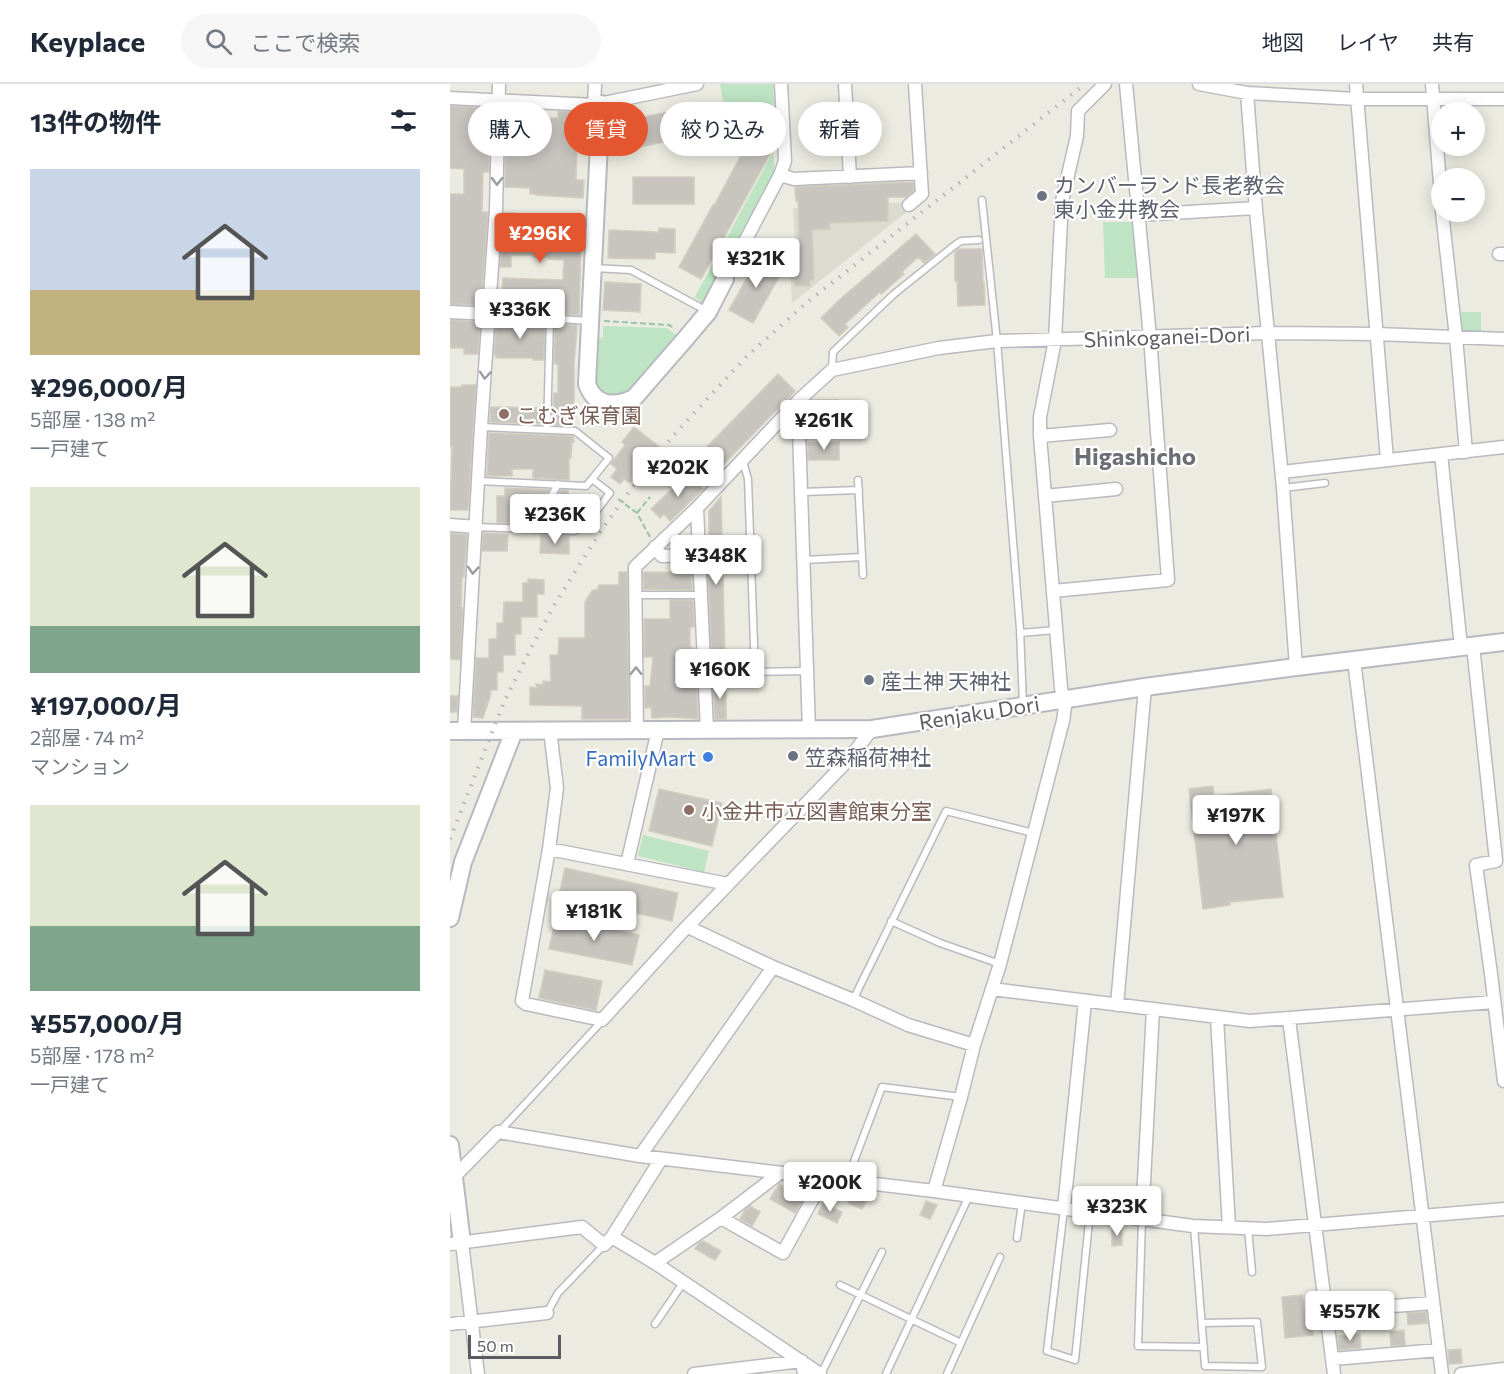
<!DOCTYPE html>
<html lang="ja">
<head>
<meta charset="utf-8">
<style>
  :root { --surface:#fff; --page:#f6f6f7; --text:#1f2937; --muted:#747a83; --line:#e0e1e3; --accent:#e35630 }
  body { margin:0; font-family:Commissioner,"Noto Sans JP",sans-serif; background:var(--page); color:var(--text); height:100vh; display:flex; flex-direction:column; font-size:22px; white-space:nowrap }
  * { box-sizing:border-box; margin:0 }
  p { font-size:20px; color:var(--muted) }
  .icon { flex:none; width:33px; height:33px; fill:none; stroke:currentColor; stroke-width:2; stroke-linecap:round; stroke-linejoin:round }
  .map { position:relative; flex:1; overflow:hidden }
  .panel { display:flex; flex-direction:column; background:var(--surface); width:450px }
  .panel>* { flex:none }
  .banner { position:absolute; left:18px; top:18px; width:570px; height:54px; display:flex; gap:12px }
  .controls { position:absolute; left:981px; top:18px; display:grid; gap:12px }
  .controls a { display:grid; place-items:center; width:54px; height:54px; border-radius:50%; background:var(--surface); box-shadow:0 3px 15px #0003; font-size:30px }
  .scale { position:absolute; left:18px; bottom:15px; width:93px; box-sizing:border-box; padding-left:6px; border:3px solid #5a5c62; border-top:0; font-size:16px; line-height:21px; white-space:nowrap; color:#5a5c62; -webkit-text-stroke:4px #fff; paint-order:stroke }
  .price { position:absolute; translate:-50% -51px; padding:0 14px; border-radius:6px; background:#fff; color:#222; font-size:20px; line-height:39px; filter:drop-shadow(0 2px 3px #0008) }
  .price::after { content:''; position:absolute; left:50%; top:36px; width:18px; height:14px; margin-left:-9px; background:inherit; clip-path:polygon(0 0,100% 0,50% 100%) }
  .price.selected { background:var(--accent); color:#fff }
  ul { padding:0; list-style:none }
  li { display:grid; align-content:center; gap:12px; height:318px; padding:0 30px }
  li span { display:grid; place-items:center; height:186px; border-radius:0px; color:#555 }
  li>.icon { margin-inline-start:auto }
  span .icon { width:108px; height:108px; fill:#fffc; stroke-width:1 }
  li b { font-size:26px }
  h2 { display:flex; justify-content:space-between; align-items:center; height:72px; padding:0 30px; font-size:26px }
  .pill { padding:0 21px; border-radius:27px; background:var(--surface); box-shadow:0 3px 15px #0003; font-size:21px; line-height:54px }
  .pill.selected { background:var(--accent); color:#fff }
  header { display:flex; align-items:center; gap:36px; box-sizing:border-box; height:84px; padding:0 30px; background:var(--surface); border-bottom:2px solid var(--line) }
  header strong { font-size:28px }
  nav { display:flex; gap:33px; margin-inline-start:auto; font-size:21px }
  .search { width:420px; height:54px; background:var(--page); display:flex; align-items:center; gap:15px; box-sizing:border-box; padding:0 21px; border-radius:33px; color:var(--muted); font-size:22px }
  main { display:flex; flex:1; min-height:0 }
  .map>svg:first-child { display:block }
  .education { fill:#dcdbd0 }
  .green { fill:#bee4c3 }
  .building { fill:#c8c5bf; stroke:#d1cec0; stroke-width:1.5 }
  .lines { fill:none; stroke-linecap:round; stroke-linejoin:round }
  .lane-casing { stroke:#b9bac0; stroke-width:9 }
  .street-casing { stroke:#b9bac0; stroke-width:15 }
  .secondary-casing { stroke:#b7b9c0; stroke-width:20 }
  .path { stroke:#98c4aa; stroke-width:2; stroke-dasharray:6 3; stroke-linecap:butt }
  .lane { stroke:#fff; stroke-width:6 }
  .street { stroke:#fff; stroke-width:12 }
  .secondary { stroke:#fff; stroke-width:16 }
  .rail { stroke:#b2b3b3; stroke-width:4; stroke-dasharray:1.5 8; stroke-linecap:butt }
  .oneway { stroke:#9c9da1 }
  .worship-dot { fill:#6b7280; stroke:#fff; stroke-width:2 }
  .education-dot { fill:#8d6e63; stroke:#fff; stroke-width:2 }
  .shop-dot { fill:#3f7fe0; stroke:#fff; stroke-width:2 }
  .labels { text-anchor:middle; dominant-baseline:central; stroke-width:4.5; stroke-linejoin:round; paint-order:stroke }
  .worship-label { font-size:21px; fill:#5b616d; stroke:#fff; text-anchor:start }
  .street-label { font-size:21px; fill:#5a5c62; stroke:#fff }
  .education-label { font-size:21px; fill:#785e54; stroke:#fff; text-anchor:start }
  .shop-label { font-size:21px; fill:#366cbe; stroke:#fff; text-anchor:end }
  .quarter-label { font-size:24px; font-weight:bold; fill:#6b6e74; stroke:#fff }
</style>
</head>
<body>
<header>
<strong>Keyplace</strong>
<div class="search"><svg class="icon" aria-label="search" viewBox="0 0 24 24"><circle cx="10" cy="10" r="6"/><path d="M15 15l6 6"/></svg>ここで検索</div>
<nav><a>地図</a><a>レイヤ</a><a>共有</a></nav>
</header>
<main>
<section class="panel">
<h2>13件の物件<svg class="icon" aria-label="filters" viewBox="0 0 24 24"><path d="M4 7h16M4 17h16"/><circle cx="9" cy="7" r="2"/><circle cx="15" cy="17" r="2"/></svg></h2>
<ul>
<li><span style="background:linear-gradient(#c9d6e8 65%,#c2b280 0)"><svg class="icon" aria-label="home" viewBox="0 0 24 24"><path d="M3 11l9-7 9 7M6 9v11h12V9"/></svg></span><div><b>¥296,000/月</b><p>5部屋 · 138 m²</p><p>一戸建て</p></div></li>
<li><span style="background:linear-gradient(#dfe7d0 75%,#7fa58c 0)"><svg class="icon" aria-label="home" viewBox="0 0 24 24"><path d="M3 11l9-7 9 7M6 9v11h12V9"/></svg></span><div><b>¥197,000/月</b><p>2部屋 · 74 m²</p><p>マンション</p></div></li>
<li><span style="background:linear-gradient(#dfe7d0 65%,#7fa58c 0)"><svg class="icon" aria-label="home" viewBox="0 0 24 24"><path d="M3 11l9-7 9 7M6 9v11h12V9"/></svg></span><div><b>¥557,000/月</b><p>5部屋 · 178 m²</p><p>一戸建て</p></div></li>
</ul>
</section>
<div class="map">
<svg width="1054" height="1290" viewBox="0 0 1054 1290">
  <rect width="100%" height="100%" fill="#ecebe1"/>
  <path class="education" d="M457 118 459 126 342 219 339 162 345 161 343 124Z"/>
  <path class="green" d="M270 0H323L327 62 320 66 279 48Z
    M323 68 325 92 271 193 252 219 245 213Z
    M653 138H683L688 194H655Z
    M1011 228H1031V247H1011Z
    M153 242 217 244 229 253 175 309C170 311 166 311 160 311 137 307 145 272 145 255L153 253Z
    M193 751 259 767 254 788 188 772Z"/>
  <path class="building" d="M257 20 262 48 170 67 164 39Z
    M0 22 40 24V36H35V69H39V88H33L32 128H38L31 221 0 220V110H14V85L0 84Z
    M57 25 87 26V34H108V27L138 29 137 64H127L126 96H134L133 114 86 111V110H80V104L55 103 56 69H57Z
    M298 58 320 70 251 195 229 183 263 121 264 122Z
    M183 93H244V120H183Z
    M463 98 464 106 456 113H438V137L379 139 380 145 362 146 364 196H360V202H345L344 164 349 163 348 117H346L345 103Z
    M54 129H65V137L126 138V164H131L129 231 113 230 114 206H93V228L47 225 49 207H52L53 194 113 196 114 176 98 175V173H83V171H61V183H50Z
    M209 144 225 145V169L205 168V175L158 174 159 146 209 148Z
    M466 150 485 170 474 179 468 173 452 188 454 190 431 210 430 208 395 240 398 243 389 252 371 234 388 217Z
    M509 165H532L533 198H534L535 221 508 222 507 197H505V168Z
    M310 171 334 184 303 239 279 226Z
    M155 198 191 200 190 228 153 226Z
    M0 236 30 238 28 270H14V264H0Z
    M47 236 92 239V242H95L94 276H83V274H46V271H44Z
    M112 240 127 241 124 281V342L102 341 104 309H108V280H104L105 242H112Z
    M328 290 345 307 272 382 255 365Z
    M12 301H26L18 426H0L2 362H0V303H12Z
    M361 316H388V339H357L356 321Z
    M41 323 92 324V340L40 338Z
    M184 343 211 364 190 390 189 389 180 399 174 395 170 400 161 393 167 385 161 380 175 361 172 358Z
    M39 349 123 352 124 358H122L121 374H119V396L83 394V385H62V392H37Z
    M389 358V376H358V359Z
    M239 389 253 405 220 437 214 430 210 434 201 425Z
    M55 404 83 405 99 406 81 439H47V412H55Z
    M111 406H118L119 424H122V440H120V442L93 440 94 439H92Z
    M271 413 275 577H273L272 583H262L257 468H259V427Z
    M0 449 17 451 14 493H12L11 524H13L10 576 0 575Z
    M33 449 58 450 57 467H32Z
    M91 451 119 452V470L90 469Z
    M169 488H177L179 635H132V622L80 621V603L87 604 86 600 93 601V597L101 598 100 571H108L109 554H135V518L142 507 148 505 149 501H169Z
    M193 488 242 489V506L194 505Z
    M78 495 94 496V510H87V533H71V550H65V571H53V588H47V606H41L40 613 33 634 23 633 26 574H39V555H47V539H53L54 518H73V499H78Z
    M220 516H243L244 543H240V563L245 565 246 584H243V603H247L248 635 222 633 202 634 201 623 195 624V602H200L203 573H194V535H220Z
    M263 598H276V635H265Z
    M0 612H8L7 628H0Z
    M763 702 764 712 821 705 833 813 780 818V821L753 825 739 705Z
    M209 705 272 719 262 762 199 747Z
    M115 784 228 809 222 837 109 812Z
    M106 834 189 851 182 881 99 865Z
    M95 886 152 897 146 926 89 914Z
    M329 1100 354 1114 345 1129 320 1115Z
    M405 1106 421 1108 412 1125 398 1119Z
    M476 1117 487 1121 480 1135 470 1131Z
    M373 1119 392 1128 387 1139 368 1130Z
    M300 1122 310 1128 302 1142 290 1135 295 1126Z
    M662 1145H672V1161L662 1162Z
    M253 1157 271 1167 265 1176 245 1165 249 1159Z
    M852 1211 855 1233 862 1232 863 1251 835 1254 832 1213Z
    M976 1228 977 1239 958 1241 957 1229Z
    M954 1246 955 1261 941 1262 940 1248Z
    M910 1250 911 1264 889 1266 888 1252Z
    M1011 1265 1012 1279 999 1280 998 1266Z"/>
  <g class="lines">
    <defs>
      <path id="lane" d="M532 116 547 257 570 545 573 621
        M143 184 181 186 257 227
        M39 230 139 237
        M382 286 383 268 444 210 505 161 511 157 529 156
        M97 346 100 234
        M293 377 298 395 305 588 357 587
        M408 396 413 491
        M29 397 136 402 142 395
        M833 404 875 399
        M352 408 409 406
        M27 443 125 447 136 441 160 409 142 395 159 374 125 347 31 343
        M83 445 108 400
        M354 476 412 473
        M185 511H251
        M570 549 606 546
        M441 837 490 859 550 880
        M403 916 496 727 583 749
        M49 1048 152 937
        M397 1096 432 1003 511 1013
        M614 1125 597 1267 625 1276 640 1128
        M692 1136 688 1262 754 1263
        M744 1142 755 1282 812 1283 807 1238 752 1239
        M798 1144 802 1188
        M567 1154 572 1119
        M390 1201 511 1259
        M97 1229 108 1209 154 1161
        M205 1240 233 1199
        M371 1290 432 1168
        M436 1290 519 1112
        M497 1290 550 1173"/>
      <path id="street" d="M395 0 400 93
        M749 0 797 9 907 15H1054
        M906 0 937 376
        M982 0 992 125
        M797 9 806 126 833 404 846 583
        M0 14 144 21 247 0
        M144 21 145 0
        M330 91 344 95 471 89
        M459 121 472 110 465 0
        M992 128 1006 253 1016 368
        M688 131 806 124
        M1049 170H1054
        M275 195 330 91 335 77 331 0
        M0 228 39 230
        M348 317 359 646
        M590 352 660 346
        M991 370 1011 563
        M832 388 1054 363
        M595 412 666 405
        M247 424 257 646
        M0 441 27 443
        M205 463 209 469 212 472 249 471
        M603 507 718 496 700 253 676 0
        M1023 562 1046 777 1026 781 1041 890 1054 997
        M904 576 992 1290
        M100 646 107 704 99 765 72 917 76 920 152 936 231 849 399 675 422 645
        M187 646 185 483 247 424 348 317 382 286 489 264 547 257 818 249 927 250 1054 255
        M14 647 31 343 46 125 49 0
        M99 765 278 800
        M177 780 208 646
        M238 843 323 883 403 916 458 941 524 961
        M542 905 800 937 1044 918
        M667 921 695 603
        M767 934 779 1143
        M839 935 884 1290
        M190 1072 323 883
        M4 1093 48 1048 190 1072 484 1107 743 1142 817 1145 1054 1125
        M484 1107 511 1013 524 961 550 880 613 637 615 623 611 604 590 352V333L605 256 612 117 627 52 628 27 655 0
        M614 1124 635 917
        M271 1134 333 1169 374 1094
        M692 1136 703 925
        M162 1153 205 1179 370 1290
        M12 1159 28 1290
        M0 1160 132 1143 154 1161 162 1153 211 1075
        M205 1179 271 1134 330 1089
        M876 1227 983 1219
        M0 1240 97 1229
        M883 1275 989 1266
        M244 1290 352 1277 354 1290
        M1011 1290 1054 1285"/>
      <path id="secondary" d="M151 20 137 300C145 323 165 323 184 314L237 253 258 228 275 195
        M0 647 422 645 695 603 846 583 1054 558
        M0 834 13 778 64 647
        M0 1061 12 1159"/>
    </defs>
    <use href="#lane" class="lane-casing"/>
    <use href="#street" class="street-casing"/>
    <use href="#secondary" class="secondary-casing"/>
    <path class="path" d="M154 237 219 241 225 245
      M168 415 187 429 200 453
      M187 429 200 413"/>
    <use href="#lane" class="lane"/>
    <use href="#street" class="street"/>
    <use href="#secondary" class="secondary"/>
    <path class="rail" d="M0 755 54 618 79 568 103 523 150 448 187 397 222 353 296 273 355 220 635 0"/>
  </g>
  <defs><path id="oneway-chevron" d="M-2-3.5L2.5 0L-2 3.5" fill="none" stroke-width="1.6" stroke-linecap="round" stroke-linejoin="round" transform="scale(1.5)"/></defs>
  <g class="oneway">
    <use href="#oneway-chevron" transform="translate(47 97) rotate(91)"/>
    <use href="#oneway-chevron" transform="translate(35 291) rotate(94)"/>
    <use href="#oneway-chevron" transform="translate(23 486) rotate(94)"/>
    <use href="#oneway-chevron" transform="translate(186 587) rotate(-91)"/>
  </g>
  <g class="worship-dot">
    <circle cx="592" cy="112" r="6"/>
    <circle cx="419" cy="596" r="6"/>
    <circle cx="343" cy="672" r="6"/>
  </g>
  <g class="education-dot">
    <circle cx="54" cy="330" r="6"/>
    <circle cx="239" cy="726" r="6"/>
  </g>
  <circle class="shop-dot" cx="258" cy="673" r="6"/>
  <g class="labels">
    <g class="worship-label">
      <text x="604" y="100">カンバーランド長老教会<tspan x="604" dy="24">東小金井教会</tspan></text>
      <text x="431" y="596">産土神 天神社</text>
      <text x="355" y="672">笠森稲荷神社</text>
    </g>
    <g class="street-label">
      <text transform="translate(717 252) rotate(-2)">Shinkoganei-Dori</text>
      <text transform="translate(529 628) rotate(-9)">Renjaku Dori</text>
    </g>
    <g class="education-label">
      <text x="66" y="330">こむぎ保育園</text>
      <text x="251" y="726">小金井市立図書館東分室</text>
    </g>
    <g class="shop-label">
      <text x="246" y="673">FamilyMart</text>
    </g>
    <g class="quarter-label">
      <text x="685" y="371">Higashicho</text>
    </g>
  </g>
</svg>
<div class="controls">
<a>+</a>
<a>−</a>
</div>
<div class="scale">50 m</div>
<b class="price selected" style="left:90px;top:180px">¥296K</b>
<b class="price" style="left:306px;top:205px">¥321K</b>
<b class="price" style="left:70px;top:256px">¥336K</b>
<b class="price" style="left:374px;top:367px">¥261K</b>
<b class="price" style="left:228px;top:414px">¥202K</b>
<b class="price" style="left:105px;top:461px">¥236K</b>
<b class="price" style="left:266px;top:502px">¥348K</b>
<b class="price" style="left:270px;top:616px">¥160K</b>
<b class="price" style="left:786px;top:762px">¥197K</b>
<b class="price" style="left:144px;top:858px">¥181K</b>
<b class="price" style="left:380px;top:1129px">¥200K</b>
<b class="price" style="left:667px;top:1153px">¥323K</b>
<b class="price" style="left:900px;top:1258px">¥557K</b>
<div class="banner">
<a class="pill">購入</a>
<a class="pill selected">賃貸</a>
<a class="pill">絞り込み</a>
<a class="pill">新着</a>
</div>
</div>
</main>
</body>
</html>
